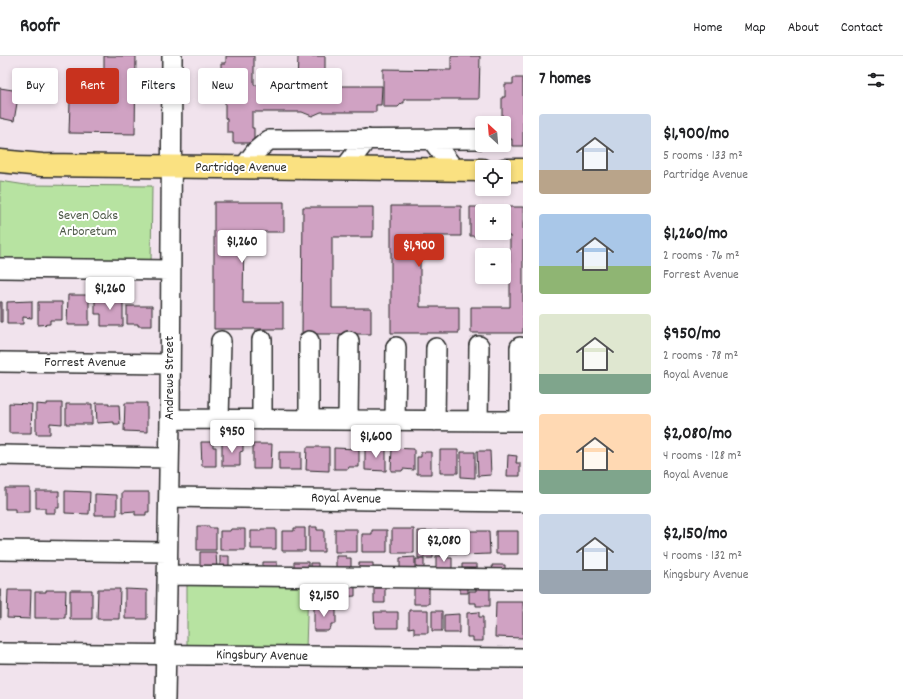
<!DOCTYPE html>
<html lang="en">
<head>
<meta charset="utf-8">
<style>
  :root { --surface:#fff; --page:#f2f2f2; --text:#202124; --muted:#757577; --line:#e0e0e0; --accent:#c8321e }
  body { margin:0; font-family:Dekko,sans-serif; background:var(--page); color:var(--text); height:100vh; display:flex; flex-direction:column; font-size:15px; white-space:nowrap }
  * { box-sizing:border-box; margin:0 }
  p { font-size:13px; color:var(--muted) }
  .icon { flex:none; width:22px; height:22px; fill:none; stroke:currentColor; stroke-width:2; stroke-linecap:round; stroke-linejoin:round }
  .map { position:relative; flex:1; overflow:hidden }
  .sheet { display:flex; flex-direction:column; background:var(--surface); width:380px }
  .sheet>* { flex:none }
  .banner { position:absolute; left:12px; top:12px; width:380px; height:36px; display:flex; gap:8px }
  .needle { width:26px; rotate:334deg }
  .fabs { position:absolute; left:475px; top:60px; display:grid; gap:8px }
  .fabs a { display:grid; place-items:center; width:36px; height:36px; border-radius:4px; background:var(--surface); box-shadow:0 2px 6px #0003; font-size:20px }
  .price { position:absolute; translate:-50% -34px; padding:0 9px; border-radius:4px; background:#fff; color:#222; font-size:13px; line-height:26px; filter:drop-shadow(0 1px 2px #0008) }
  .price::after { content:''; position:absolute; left:50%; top:24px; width:12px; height:9px; margin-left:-6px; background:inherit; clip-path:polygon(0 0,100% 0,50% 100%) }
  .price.active { background:var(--accent); color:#fff }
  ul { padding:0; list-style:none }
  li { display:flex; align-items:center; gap:12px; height:100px; padding:0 16px }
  li span { display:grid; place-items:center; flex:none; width:112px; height:80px; border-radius:4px; color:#555 }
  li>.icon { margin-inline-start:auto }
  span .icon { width:48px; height:48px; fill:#fffc; stroke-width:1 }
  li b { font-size:17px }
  h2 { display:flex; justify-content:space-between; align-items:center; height:48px; padding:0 16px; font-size:17px }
  .pill { padding:0 14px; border-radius:4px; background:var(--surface); box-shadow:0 2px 6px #0003; font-size:14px; line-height:36px }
  .pill.active { background:var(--accent); color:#fff }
  header { display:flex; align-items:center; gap:24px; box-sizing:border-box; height:56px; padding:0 20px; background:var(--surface); border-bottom:1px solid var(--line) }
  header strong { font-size:19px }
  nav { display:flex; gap:22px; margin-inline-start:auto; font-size:14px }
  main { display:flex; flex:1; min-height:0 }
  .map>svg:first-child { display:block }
  .green { fill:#b7e3a1; stroke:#718766 }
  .building { fill:#d0a2c3; stroke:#2b2b2b; fill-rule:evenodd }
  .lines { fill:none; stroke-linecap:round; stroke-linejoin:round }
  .minor-casing { stroke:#2b2b2b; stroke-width:22 }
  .major-casing { stroke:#2b2b2b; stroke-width:25 }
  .minor { stroke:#fff; stroke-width:19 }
  .major { stroke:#fae181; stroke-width:22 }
  .labels { text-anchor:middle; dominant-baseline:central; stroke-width:4; stroke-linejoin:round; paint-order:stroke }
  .street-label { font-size:14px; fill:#2b2b2b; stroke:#fff }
  .park-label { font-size:14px; fill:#4e5948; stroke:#fff }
</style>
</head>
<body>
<header>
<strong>Roofr</strong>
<nav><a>Home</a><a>Map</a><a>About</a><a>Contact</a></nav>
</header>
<main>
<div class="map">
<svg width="523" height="643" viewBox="0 0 523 643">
  <rect width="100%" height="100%" fill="#f1e3ed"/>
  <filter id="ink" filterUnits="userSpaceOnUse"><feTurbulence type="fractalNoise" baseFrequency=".025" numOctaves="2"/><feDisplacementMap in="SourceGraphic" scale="8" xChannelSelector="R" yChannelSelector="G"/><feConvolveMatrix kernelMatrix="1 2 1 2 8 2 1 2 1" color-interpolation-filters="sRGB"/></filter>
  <g filter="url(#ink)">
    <path class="green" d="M0 125 26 129 152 130 151 208 0 206Z
      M187 527H308L306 593 187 592Z"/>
    <path class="building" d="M104 0H136L135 78 69 77 70 45H104Z
      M226 0H254V29H297L298 0H325V30H382L381 49H376V56H321L312 60 302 56H252V72H254V87H233V76H227V63L225 62V44L221 45V36L217 26 221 16V7H226Z
      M451 0H480L479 43H404V47H402L398 51H383V13L451 14Z
      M513 22H523V90H512V83L505 84V63H502V41H505V28H513Z
      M0 32 19 35 14 65 0 62Z
      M214 146H284V176H244L243 247H283V273H214Z
      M391 150H461V180H420V251H459V277H391Z
      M303 151H373V181H332V252H371V278H302Z
      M470 151H523V277H471V251H510V180H470ZM482 155H504V177H482Z
      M68 239H89V269H67Z
      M95 241H123V270H101V258H95Z
      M32 245V262L23 261V268H7V246Z
      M0 246H2V266H0Z
      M38 246H62V264H50V268L38 269Z
      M127 250H152V270H138V268H127Z
      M9 347 32 348 31 377H9Z
      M47 347H62V368L50 367V378H36V348L47 349Z
      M96 347H109V349H119L120 368H114V366L97 367Z
      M125 347H147V376L124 375Z
      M66 348H92V368H66Z
      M201 386H211V388H213V391H216V410H202Z
      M222 386H243V395L240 396V410H222Z
      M253 388H272L271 413H253Z
      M307 391H329V415L306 414Z
      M334 392 359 393V411H349L348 413H334Z
      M365 392H386V415L365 414Z
      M392 392 414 393V414L403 413 402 415H391Z
      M440 394H458V417H440Z
      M477 395H490L491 419 478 420Z
      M279 396H301V414H279Z
      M421 396H431V418H417V401H421Z
      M461 396H475V422L461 421Z
      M508 399 517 400 516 407H520V420H507Z
      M5 432H30V456H15V453H5Z
      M36 435H59V452H55V457H45V452H36Z
      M65 435 90 436 89 458 65 457Z
      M122 436H149V456H146V459H135V455L122 456Z
      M95 438 117 439V459H95Z
      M197 470H209V472H216V494H197Z
      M309 471H317V474H324V496H309Z
      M294 472H305V495H282V475H294Z
      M231 473H245V494H220V475H230Z
      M261 473H276V493H251V475H261Z
      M335 473H357V496H335Z
      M392 473H414V497H392Z
      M372 474H387V496H362V478H372Z
      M437 474H459V497H437Z
      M418 475H433V502H418Z
      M462 475H489L490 498 463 499Z
      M496 475H518V498H496Z
      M200 496H216L217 513H200Z
      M220 500H229V513H220Z
      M336 500H346V502H351V515H336Z
      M436 500H445V502H452V514H436Z
      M415 501V516H400V502Z
      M416 503H424V516H416Z
      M263 506H277V515H263Z
      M294 506H308V516H294Z
      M310 507H318V516H310Z
      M359 507H373V517H359Z
      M462 508H477V517H462Z
      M492 509H505V517H493Z
      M340 528H355V540L340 541Z
      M309 529H323V543H309Z
      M460 530H468V537H460Z
      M414 531H429V548H414Z
      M374 532H385V547H374Z
      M476 532H490V550H476V547H469V535H476Z
      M98 533H120L119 563H97Z
      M125 533 147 534V563H125Z
      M0 534H1V562H0Z
      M8 534H31L30 563 7 562Z
      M46 534H66L65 562H35V536H46Z
      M70 534H92V563H70Z
      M496 546H523V582L495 581Z
      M314 551H336V568H331V571L328 575H314Z
      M409 554H428V577H414V571L409 572Z
      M432 555H442V575H432Z
      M374 556H398V572H375Z
      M479 556V561H483V585H473V581H467V557Z
      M459 558V577H444V559Z"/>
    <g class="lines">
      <defs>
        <path id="minor" d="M431 83 455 114
          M243 112 256 95 269 84 482 83
          M344 113 367 83
          M0 212 170 214
          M0 306 169 308
          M170 363 523 365
          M219 363 221 285
          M262 364V284
          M309 364V285
          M348 364 349 285
          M395 365 396 291
          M435 365 436 292
          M478 365 479 290
          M520 365V291
          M0 399 168 402
          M169 441 523 446
          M0 494 167 496
          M167 519 523 523
          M0 597 523 602
          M165 643 170 363 172 0"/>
        <path id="major" d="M0 105 42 109 482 114
          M504 114H523"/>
      </defs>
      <use href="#minor" class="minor-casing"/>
      <use href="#major" class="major-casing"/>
      <use href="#minor" class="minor"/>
      <use href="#major" class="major"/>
    </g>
  </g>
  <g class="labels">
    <g class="street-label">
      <text x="241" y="112">Partridge Avenue</text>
      <text x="85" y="307">Forrest Avenue</text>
      <text transform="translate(170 322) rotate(-90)">Andrews Street</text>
      <text transform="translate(346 443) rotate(1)">Royal Avenue</text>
      <text transform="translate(262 600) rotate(1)">Kingsbury Avenue</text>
    </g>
    <g class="park-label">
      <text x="88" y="160">Seven Oaks<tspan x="88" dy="16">Arboretum</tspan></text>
    </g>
  </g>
</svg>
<div class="fabs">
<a><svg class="needle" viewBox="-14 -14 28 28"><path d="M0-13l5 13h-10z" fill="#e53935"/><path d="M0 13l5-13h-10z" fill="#757577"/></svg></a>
<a><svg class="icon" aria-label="locate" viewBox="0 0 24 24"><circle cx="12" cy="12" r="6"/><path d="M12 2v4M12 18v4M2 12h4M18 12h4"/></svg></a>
<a>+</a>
<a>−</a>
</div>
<b class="price" style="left:242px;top:208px">$1,260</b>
<b class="price active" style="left:419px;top:212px">$1,900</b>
<b class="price" style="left:110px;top:255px">$1,260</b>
<b class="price" style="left:232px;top:398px">$950</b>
<b class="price" style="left:376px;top:403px">$1,600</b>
<b class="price" style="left:444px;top:507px">$2,080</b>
<b class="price" style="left:324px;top:562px">$2,150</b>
<div class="banner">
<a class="pill">Buy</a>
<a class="pill active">Rent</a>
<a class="pill">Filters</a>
<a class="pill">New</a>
<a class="pill">Apartment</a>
</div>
</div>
<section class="sheet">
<h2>7 homes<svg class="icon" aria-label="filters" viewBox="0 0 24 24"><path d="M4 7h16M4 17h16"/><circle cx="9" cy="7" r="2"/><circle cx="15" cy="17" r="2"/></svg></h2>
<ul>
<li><span style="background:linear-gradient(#c9d6e8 70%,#b9a48a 0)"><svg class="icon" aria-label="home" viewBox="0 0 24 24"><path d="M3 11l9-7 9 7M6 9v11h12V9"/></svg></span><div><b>$1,900/mo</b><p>5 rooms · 133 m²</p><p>Partridge Avenue</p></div></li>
<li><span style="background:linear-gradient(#a9c7e8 65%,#8fb573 0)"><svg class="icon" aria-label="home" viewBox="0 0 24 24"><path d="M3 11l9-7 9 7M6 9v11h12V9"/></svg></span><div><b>$1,260/mo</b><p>2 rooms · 76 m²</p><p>Forrest Avenue</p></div></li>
<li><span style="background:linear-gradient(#dfe7d0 75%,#7fa58c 0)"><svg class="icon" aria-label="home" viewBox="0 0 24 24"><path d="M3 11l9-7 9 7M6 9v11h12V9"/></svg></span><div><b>$950/mo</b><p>2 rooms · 78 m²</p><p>Royal Avenue</p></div></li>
<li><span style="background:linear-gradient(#ffd9b3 70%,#7fa58c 0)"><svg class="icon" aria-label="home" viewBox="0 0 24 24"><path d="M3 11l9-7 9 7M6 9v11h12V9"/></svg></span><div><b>$2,080/mo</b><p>4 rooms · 128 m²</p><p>Royal Avenue</p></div></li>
<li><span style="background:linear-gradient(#c9d6e8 70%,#9aa5b1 0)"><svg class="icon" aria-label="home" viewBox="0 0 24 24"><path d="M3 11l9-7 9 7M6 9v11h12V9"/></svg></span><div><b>$2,150/mo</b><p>4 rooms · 132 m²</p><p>Kingsbury Avenue</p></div></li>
</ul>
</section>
</main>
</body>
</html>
